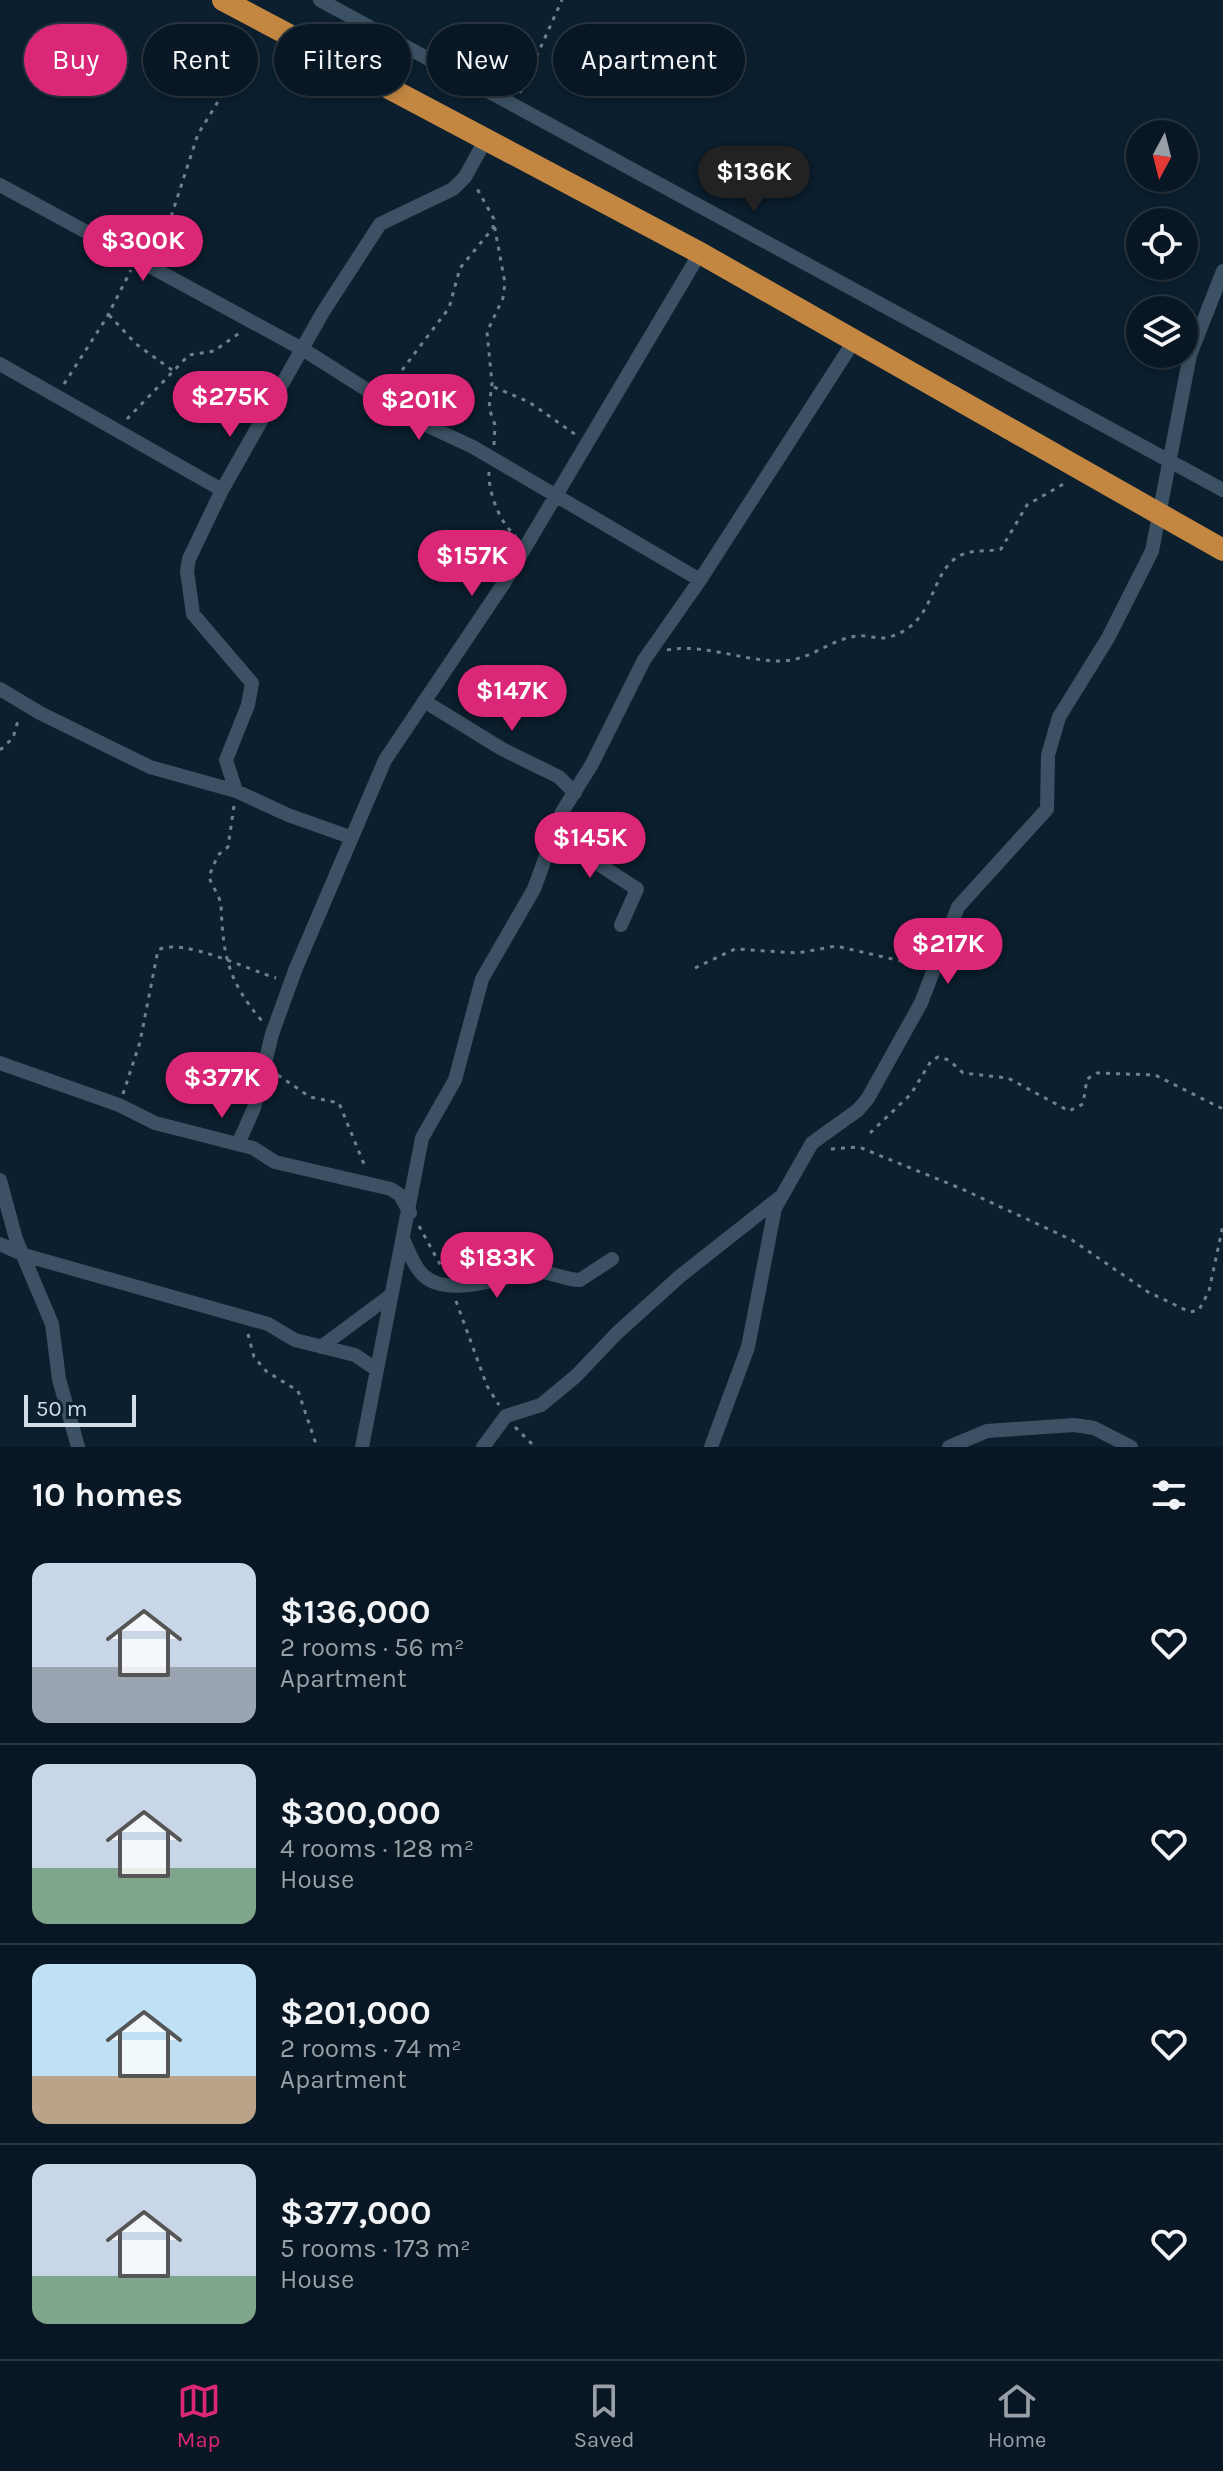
<!DOCTYPE html>
<html lang="en">
<head>
<meta charset="utf-8">
<style>
  :root { --surface:#081723; --page:#162430; --text:#f1f3f6; --muted:#989fa6; --line:#293641; --accent:#db2777 }
  body { margin:0; font-family:Karla,sans-serif; background:var(--page); color:var(--text); height:100vh; display:flex; flex-direction:column; font-size:30px; white-space:nowrap }
  * { box-sizing:border-box; margin:0 }
  p { font-size:26px; color:var(--muted) }
  .icon { flex:none; width:44px; height:44px; fill:none; stroke:currentColor; stroke-width:2; stroke-linecap:round; stroke-linejoin:round }
  .map { position:relative; height:1447px; overflow:hidden }
  .details { display:flex; flex-direction:column; background:var(--surface); flex:1 }
  .details>* { flex:none }
  .top-card { position:absolute; left:24px; top:24px; width:800px; height:72px; display:flex; gap:16px }
  .needle { width:52px; rotate:187deg }
  .fabs { position:absolute; left:1126px; top:120px; display:grid; gap:16px }
  .fabs a { display:grid; place-items:center; width:72px; height:72px; border-radius:50%; background:var(--surface); box-shadow:0 4px 12px #0003,0 0 0 2px var(--line); font-size:40px }
  .scale { position:absolute; left:24px; bottom:20px; width:112px; box-sizing:border-box; padding-left:8px; border:4px solid #d1dde8; border-top:0; font-size:22px; line-height:28px; white-space:nowrap; color:#d1dde8; -webkit-text-stroke:6px #0b1f2f; paint-order:stroke }
  .price { position:absolute; translate:-50% -68px; padding:0 18px; border-radius:28px; background:var(--accent); color:#fff; font-size:26px; line-height:52px; filter:drop-shadow(0 2px 4px #0008) }
  .price::after { content:''; position:absolute; left:50%; top:48px; width:24px; height:18px; margin-left:-12px; background:inherit; clip-path:polygon(0 0,100% 0,50% 100%) }
  .price.current { background:#222; color:#fff }
  ul { padding:0; list-style:none }
  li { display:flex; align-items:center; gap:24px; height:200px; padding:0 32px }
  li+li { border-top:2px solid var(--line) }
  li span { display:grid; place-items:center; flex:none; width:224px; height:160px; border-radius:16px; color:#555 }
  li>.icon { margin-inline-start:auto }
  span .icon { width:96px; height:96px; fill:#fffc; stroke-width:1 }
  li b { font-size:34px }
  h2 { display:flex; justify-content:space-between; align-items:center; height:96px; padding:0 32px; font-size:34px }
  .tag { padding:0 28px; border-radius:36px; background:var(--surface); box-shadow:0 4px 12px #0003,0 0 0 2px var(--line); font-size:28px; line-height:72px }
  .tag.current { background:var(--accent); color:#fff }
  .tab-bar { display:flex; justify-content:space-around; align-items:center; height:112px; border-top:2px solid var(--line); background:var(--surface); font-size:22px; color:var(--muted) }
  .tab-bar a { display:grid; justify-items:center; gap:4px }
  .tab-bar .current { color:var(--accent) }
  .map>svg:first-child { display:block }
  .lines { fill:none; stroke-linecap:round; stroke-linejoin:round }
  .path { stroke:#70808d; stroke-width:3; stroke-dasharray:4 6; stroke-linecap:butt }
  .minor { stroke:#3c5264; stroke-width:14 }
  .trunk { stroke:#c48741; stroke-width:22 }
</style>
</head>
<body>
<div class="map">
<svg width="1223" height="1447" viewBox="0 0 1223 1447">
  <rect width="100%" height="100%" fill="#0b1f2f"/>
  <g class="lines">
    <path class="path" d="M520 93 562 0
      M150 250 171 217 198 134 219 100 216 66 236 29
      M109 315 136 344 172 370
      M64 384 107 317 131 270
      M390 386 449 308 460 268 493 228 494 219 475 185
      M494 387 529 402 576 435
      M127 419 189 355 214 351 241 332
      M494 445 495 425 489 408 492 383 487 332 503 298 505 283 494 224
      M489 472C488 492 500 524 516 536
      M667 650C705 643 744 662 783 661 811 660 830 639 858 636 868 635 879 640 889 637 937 624 928 574 959 556 972 549 988 552 1001 549L1027 505 1067 482
      M0 750 13 738 19 717
      M234 806 228 847 218 855 209 876C211 885 220 896 221 905 223 956 228 981 262 1021
      M695 968 735 949 798 953 836 946 923 966
      M278 1075 310 1097 339 1103 366 1169
      M123 1094 140 1042 158 950C182 937 249 970 276 978
      M870 1133 911 1094 931 1061 938 1057 949 1060 963 1073 1008 1078 1069 1111 1083 1104 1087 1079 1097 1073 1155 1075 1223 1109
      M831 1149 859 1147 962 1189 1072 1240 1148 1292 1190 1312 1199 1310 1209 1291 1223 1225
      M419 1226 442 1268
      M456 1301 487 1386 499 1405
      M248 1334 254 1357 266 1371 298 1391 317 1447
      M515 1427 535 1447"/>
    <path class="minor" d="M320 0 1223 490
      M0 185 304 350 413 419 473 447 700 580
      M0 364 222 490
      M0 689 40 713 150 767 236 791 288 815 350 837
      M424 701 502 749 559 777 575 793
      M236 791 226 760 248 705 252 683 193 614 187 571 189 559 222 490 323 312 380 224 453 189 465 177 486 139
      M555 836 637 889 621 925
      M0 1063 119 1105 155 1123 253 1148 275 1162 391 1189 400 1195 410 1213
      M238 1144 254 1108 272 1034 296 968 385 760 504 583 700 253
      M0 1180 16 1239 52 1324 59 1379 78 1447
      M404 1241C409 1252 414 1266 422 1274 445 1299 503 1277 531 1272 546 1269 564 1280 580 1280L612 1259
      M0 1244 24 1255 268 1324 295 1340 355 1355 377 1370
      M321 1347 391 1295
      M362 1447 422 1138 455 1080 482 979 534 889 562 812 592 764 644 660 700 580 854 341
      M483 1447 506 1416 541 1405 576 1376 617 1333 679 1277 779 1198
      M711 1447 748 1347 775 1208 812 1143 858 1110 868 1098 921 1003 958 907 1047 809 1048 755 1059 717 1108 638 1152 551 1190 355 1223 271
      M949 1447 987 1431 1074 1425 1094 1428 1131 1447"/>
    <path class="trunk" d="M223 0 700 253 1223 550"/>
  </g>
</svg>
<div class="fabs">
<a><svg class="needle" viewBox="-14 -14 28 28"><path d="M0-13l5 13h-10z" fill="#e53935"/><path d="M0 13l5-13h-10z" fill="#989fa6"/></svg></a>
<a><svg class="icon" aria-label="locate" viewBox="0 0 24 24"><circle cx="12" cy="12" r="6"/><path d="M12 2v4M12 18v4M2 12h4M18 12h4"/></svg></a>
<a><svg class="icon" aria-label="layers" viewBox="0 0 24 24"><path d="M12 4l9 5-9 5-9-5zM3 14l9 5 9-5"/></svg></a>
</div>
<div class="scale">50 m</div>
<b class="price current" style="left:754px;top:214px">$136K</b>
<b class="price" style="left:143px;top:283px">$300K</b>
<b class="price" style="left:230px;top:439px">$275K</b>
<b class="price" style="left:419px;top:442px">$201K</b>
<b class="price" style="left:472px;top:598px">$157K</b>
<b class="price" style="left:512px;top:733px">$147K</b>
<b class="price" style="left:590px;top:880px">$145K</b>
<b class="price" style="left:948px;top:986px">$217K</b>
<b class="price" style="left:222px;top:1120px">$377K</b>
<b class="price" style="left:497px;top:1300px">$183K</b>
<div class="top-card">
<a class="tag current">Buy</a>
<a class="tag">Rent</a>
<a class="tag">Filters</a>
<a class="tag">New</a>
<a class="tag">Apartment</a>
</div>
</div>
<section class="details">
<h2>10 homes<svg class="icon" aria-label="filters" viewBox="0 0 24 24"><path d="M4 7h16M4 17h16"/><circle cx="9" cy="7" r="2"/><circle cx="15" cy="17" r="2"/></svg></h2>
<ul>
<li><span style="background:linear-gradient(#c9d6e8 65%,#9aa5b1 0)"><svg class="icon" aria-label="home" viewBox="0 0 24 24"><path d="M3 11l9-7 9 7M6 9v11h12V9"/></svg></span><div><b>$136,000</b><p>2 rooms · 56 m²</p><p>Apartment</p></div><svg class="icon" aria-label="heart" viewBox="0 0 24 24"><path d="M12 20l-8-8c-3-5 5-10 8-4 3-6 11-1 8 4z"/></svg></li>
<li><span style="background:linear-gradient(#c9d6e8 65%,#7fa58c 0)"><svg class="icon" aria-label="home" viewBox="0 0 24 24"><path d="M3 11l9-7 9 7M6 9v11h12V9"/></svg></span><div><b>$300,000</b><p>4 rooms · 128 m²</p><p>House</p></div><svg class="icon" aria-label="heart" viewBox="0 0 24 24"><path d="M12 20l-8-8c-3-5 5-10 8-4 3-6 11-1 8 4z"/></svg></li>
<li><span style="background:linear-gradient(#bfe0f5 70%,#b9a48a 0)"><svg class="icon" aria-label="home" viewBox="0 0 24 24"><path d="M3 11l9-7 9 7M6 9v11h12V9"/></svg></span><div><b>$201,000</b><p>2 rooms · 74 m²</p><p>Apartment</p></div><svg class="icon" aria-label="heart" viewBox="0 0 24 24"><path d="M12 20l-8-8c-3-5 5-10 8-4 3-6 11-1 8 4z"/></svg></li>
<li><span style="background:linear-gradient(#c9d6e8 70%,#7fa58c 0)"><svg class="icon" aria-label="home" viewBox="0 0 24 24"><path d="M3 11l9-7 9 7M6 9v11h12V9"/></svg></span><div><b>$377,000</b><p>5 rooms · 173 m²</p><p>House</p></div><svg class="icon" aria-label="heart" viewBox="0 0 24 24"><path d="M12 20l-8-8c-3-5 5-10 8-4 3-6 11-1 8 4z"/></svg></li>
</ul>
</section>
<nav class="tab-bar">
<a class="current"><svg class="icon" aria-label="map" viewBox="0 0 24 24"><path d="M3 6l6-2 6 2 6-2v14l-6 2-6-2-6 2zM9 4v14M15 6v14"/></svg>Map</a>
<a><svg class="icon" aria-label="saved" viewBox="0 0 24 24"><path d="M7 4h10v16l-5-4-5 4z"/></svg>Saved</a>
<a><svg class="icon" aria-label="home" viewBox="0 0 24 24"><path d="M3 11l9-7 9 7M6 9v11h12V9"/></svg>Home</a>
</nav>
</body>
</html>
